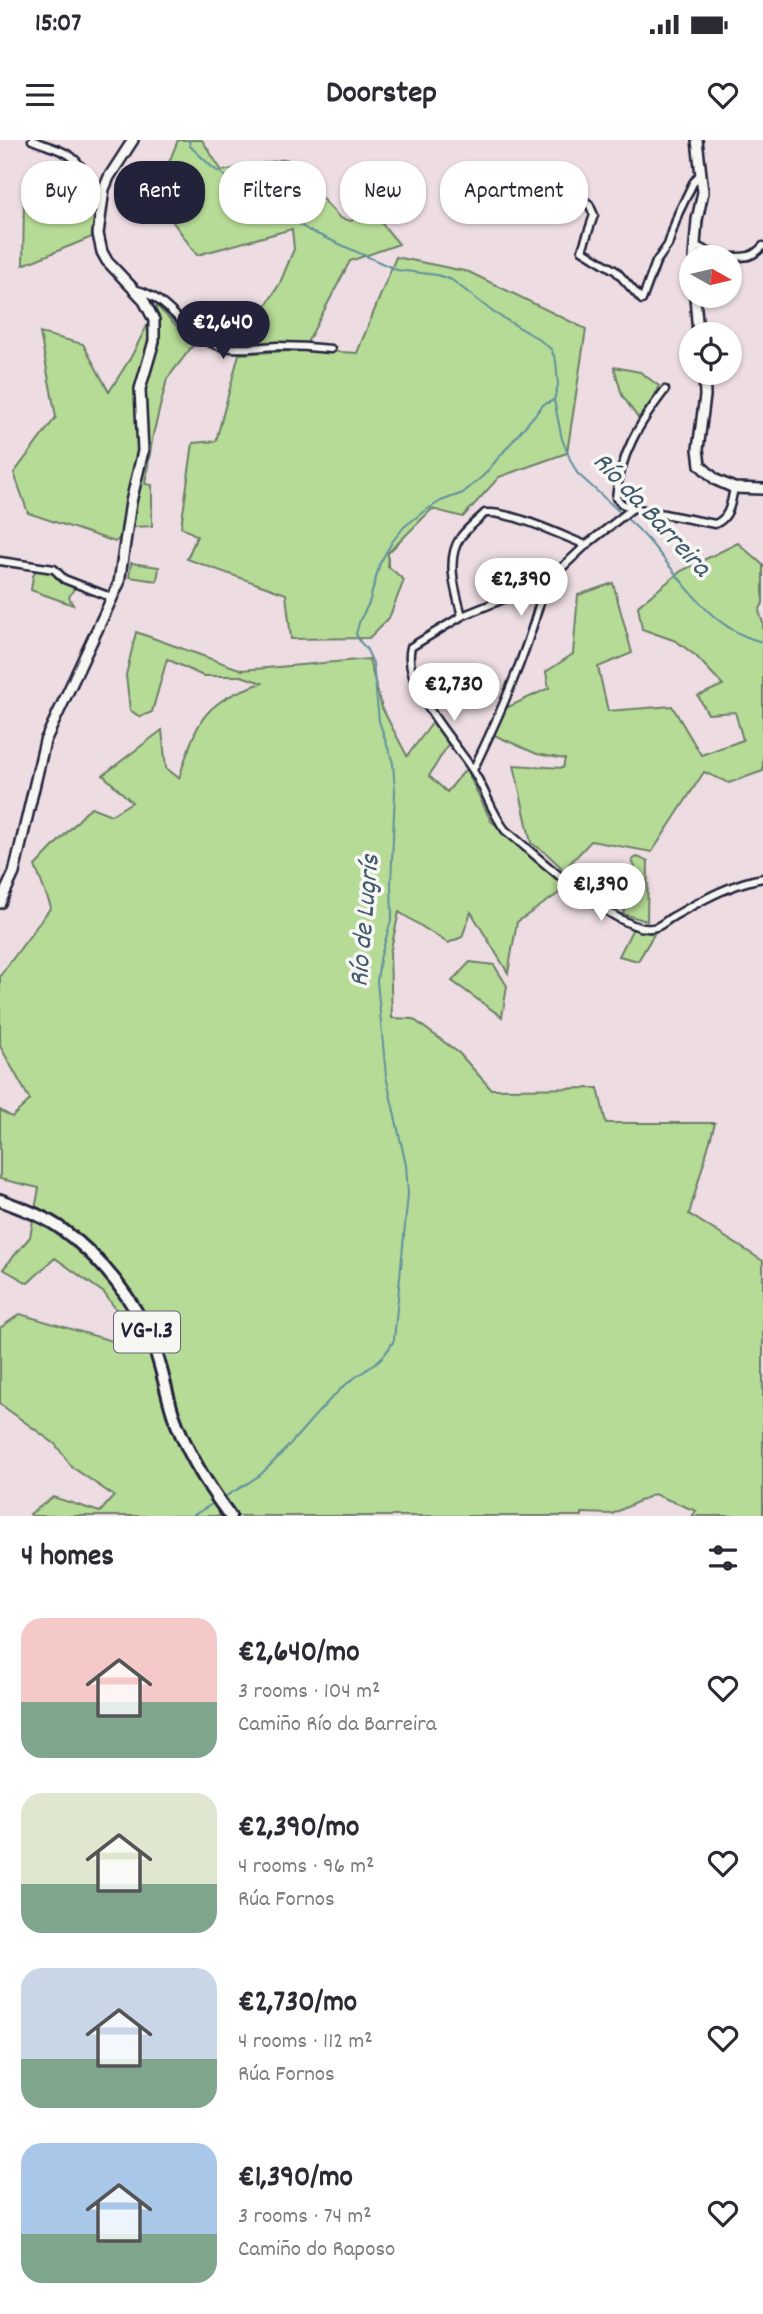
<!DOCTYPE html>
<html lang="en">
<head>
<meta charset="utf-8">
<style>
  :root { --surface:#fff; --page:#f2f2f3; --text:#2b2b33; --muted:#7c7c81; --accent:#22223b }
  body { margin:0; font-family:Dekko,sans-serif; background:var(--page); color:var(--text); height:100vh; display:flex; flex-direction:column; font-size:26px; white-space:nowrap }
  * { box-sizing:border-box; margin:0 }
  p { font-size:23px; color:var(--muted) }
  .icon { flex:none; width:38px; height:38px; fill:none; stroke:currentColor; stroke-width:2; stroke-linecap:round; stroke-linejoin:round }
  .map { position:relative; height:1376px; overflow:hidden }
  .drawer { display:flex; flex-direction:column; background:var(--surface); flex:1 }
  .drawer>* { flex:none }
  .guide { position:absolute; left:21px; top:21px; width:721px; height:63px; display:flex; gap:14px }
  .needle { width:46px; rotate:98deg }
  .fabs { position:absolute; left:679px; top:105px; display:grid; gap:14px }
  .fabs a { display:grid; place-items:center; width:63px; height:63px; border-radius:50%; background:var(--surface); box-shadow:0 2px 5px #0004; font-size:35px }
  .price { position:absolute; translate:-50% -60px; padding:0 16px; border-radius:24px; background:#fff; color:#222; font-size:23px; line-height:46px; filter:drop-shadow(0 2px 4px #0008) }
  .price::after { content:''; position:absolute; left:50%; top:42px; width:21px; height:16px; margin-left:-10px; background:inherit; clip-path:polygon(0 0,100% 0,50% 100%) }
  .price.selected { background:var(--accent); color:#fff }
  ul { padding:0; list-style:none }
  li { display:flex; align-items:center; gap:21px; height:175px; padding:0 21px }
  li span { display:grid; place-items:center; flex:none; width:196px; height:140px; border-radius:21px; color:#555 }
  li>.icon { margin-inline-start:auto }
  span .icon { width:84px; height:84px; fill:#fffc; stroke-width:1 }
  li b { font-size:30px }
  h2 { display:flex; justify-content:space-between; align-items:center; height:84px; padding:0 21px; font-size:30px }
  .tag { padding:0 24px; border-radius:28px; background:var(--surface); box-shadow:0 2px 5px #0004; font-size:24px; line-height:63px }
  .tag.selected { background:var(--accent); color:#fff }
  .status { display:flex; justify-content:space-between; align-items:center; height:49px; padding:0 35px; background:var(--surface); direction:ltr }
  .status svg { height:19px; fill:currentColor }
  header { display:flex; justify-content:space-between; align-items:center; height:91px; padding:0 21px; background:var(--surface); font-size:32px; font-weight:700 }
  .map>svg:first-child { display:block }
  .green { fill:#b6db96; stroke:#6c7e68; stroke-width:2 }
  .lines { fill:none; stroke-linecap:round; stroke-linejoin:round }
  .stream { stroke:#5f909e; stroke-width:2 }
  .street-casing { stroke:#22223b; stroke-width:11 }
  .secondary-casing { stroke:#22223b; stroke-width:14 }
  .highway-casing { stroke:#22223b; stroke-width:16 }
  .street { stroke:#f6f6f2; stroke-width:6 }
  .secondary { stroke:#f6f6f2; stroke-width:9 }
  .highway { stroke:#f6f6f2; stroke-width:10 }
  .labels { text-anchor:middle; dominant-baseline:central; stroke-width:7; stroke-linejoin:round; paint-order:stroke }
  .shield { fill:#f6f6f2; stroke:#626272; stroke-width:2 }
  .shield-label { font-size:24px; font-weight:bold; fill:#22223b }
  .water-label { font-size:28px; font-style:italic; fill:#41596d; stroke:#f6f6f2 }
</style>
</head>
<body>
<div class="status"><b>15:07</b><svg viewBox="0 0 49 12"><path d="M0 12V9h3v3zM5 12V6h3v6zM10 12V3h3v9zM15 12V0h3v12zM26 1h20v11H26zM47 4h2v5h-2z"/></svg></div>
<header><svg class="icon" aria-label="menu" viewBox="0 0 24 24"><path d="M4 6h16M4 12h16M4 18h16"/></svg>Doorstep<svg class="icon" aria-label="heart" viewBox="0 0 24 24"><path d="M12 20l-8-8c-3-5 5-10 8-4 3-6 11-1 8 4z"/></svg></header>
<div class="map">
<svg width="763" height="1376" viewBox="0 0 763 1376">
  <rect width="100%" height="100%" fill="#eddde2"/>
  <filter id="ink" filterUnits="userSpaceOnUse"><feTurbulence type="fractalNoise" baseFrequency=".0143" numOctaves="2"/><feDisplacementMap in="SourceGraphic" scale="14" xChannelSelector="R" yChannelSelector="G"/><feConvolveMatrix kernelMatrix="1 2 1 2 8 2 1 2 1" color-interpolation-filters="sRGB"/></filter>
  <g filter="url(#ink)">
    <path class="green" d="M178 0H202L222 31 286 19 340 78 351 81 370 69 399 104 350 121 307 203 241 207 280 143 294 109 292 89 197 115 155 57Z
      M85 51 89 52 96 74 92 97 23 125 24 61 33 56 52 63H75Z
      M396 117 469 132 586 189 567 313 499 337 463 377 432 369 388 413V426L404 440 389 478 369 498 291 499 286 454 187 419 197 396 181 387 193 303 216 301 239 214 308 210 357 213Z
      M157 166 194 204 167 239 153 295 145 344 152 345V386L135 387 115 402 28 373 14 333 56 277 40 193 83 204 109 252 131 217Z
      M614 227 640 232 659 246 653 260 638 278 622 255Z
      M738 403 763 425V463L759 471 763 483V631L729 643 704 632 652 712 591 701 564 730 545 712 531 703 514 625 563 628 565 619 537 614 492 594 506 568 549 548 546 532 573 514 578 455 613 443 632 513 598 527 608 571 672 566 701 615 743 600 735 572 708 574 698 556 723 545 696 516 676 501 642 489 638 466 681 431Z
      M131 423 159 427 157 441 129 437Z
      M37 428C53 431 61 440 75 447L69 457 73 465 31 450 33 436Z
      M136 492 242 530 369 519 382 568 407 616 434 581 449 603 429 636 447 652 466 629 491 681 568 747 517 782 508 833 471 772 462 797 448 803 399 772 390 813 392 878 413 879 459 913 491 949 598 948 606 983H715L689 1074 763 1121V1376H692L696 1371 654 1354 612 1374 582 1373V1376H32L30 1374 53 1357 100 1372 114 1356 72 1327 55 1304 0 1264V1188L20 1174 112 1201 129 1187 104 1153 55 1118 28 1143 3 1129 30 1097 39 1048 0 1039V970L12 977 30 960 0 906V836L51 767 35 726 91 667 111 675 132 662 103 635 162 590 166 628 179 638C198 580 201 563 262 543L241 536H203L167 519 152 572 140 577 130 570 126 535Z
      M637 717 648 721 647 781 623 774 636 730 632 720Z
      M633 788 654 794 638 821 619 816Z
      M470 822 494 825 507 846 502 877 452 841Z"/>
    <g class="lines">
      <path class="stream" d="M189 0 190 6 213 28 308 90 397 130 437 135 452 140 493 172 537 198 551 209 556 221 558 245 554 260 562 299 570 319 577 333 622 374
        M626 378C672 416 699 488 763 502
        M224 1357C236 1350 250 1343 261 1334 291 1307 313 1274 343 1247 363 1229 380 1227 394 1200L408 1054 406 1025 386 936 377 841 380 819 392 777 391 744 395 651 393 623 379 581 373 523 366 508 361 503 356 494 360 480 369 463 380 423 392 402 404 387 423 372 441 361 463 353 484 335 543 265 554 260
        M192 1376 214 1363"/>
      <defs>
        <path id="street" d="M32 0C58 11 77 10 87 40 91 50 93 62 100 70
          M580 57 589 64 594 75 582 110 616 131 642 160 656 122 668 105 678 74 693 43 700 34
          M694 105 717 116 724 117
          M730 117C746 117 752 118 763 106
          M137 150C166 157 182 188 207 201 230 213 253 207 277 206 295 206 313 207 331 209
          M665 250C639 284 620 314 616 358L622 364 633 368 715 384C730 378 731 362 734 348
          M633 368 586 405 535 453 516 454 462 476 411 507C401 546 453 599 472 629 485 649 491 671 505 690 531 710 624 800 656 787 662 785 668 779 674 776 701 761 732 743 763 738
          M0 421 54 429 64 439 113 458
          M462 476C456 453 445 420 460 398 466 389 477 381 485 373 511 371 560 395 586 405
          M473 630C499 576 524 520 540 462L535 453"/>
        <path id="secondary" d="M694 117 697 80 703 52 697 0
          M695 156 698 194
          M704 233 705 256 698 309 700 325 716 340 734 348 763 349
          M0 763 14 733 45 601 119 443 131 362 143 311 140 249 154 201V180L143 159 107 121 102 112 98 94 104 49 109 37 133 0"/>
        <path id="highway" d="M0 1060C21 1068 44 1076 63 1090 103 1119 135 1161 154 1207 162 1228 166 1252 173 1274 186 1311 207 1345 230 1376"/>
      </defs>
      <use href="#street" class="street-casing"/>
      <use href="#secondary" class="secondary-casing"/>
      <use href="#highway" class="highway-casing"/>
      <use href="#street" class="street"/>
      <use href="#secondary" class="secondary"/>
      <use href="#highway" class="highway"/>
    </g>
  </g>
  <g class="labels">
    <rect class="shield" x="114" y="1171.5" width="66" height="41" rx="5"/>
    <g class="shield-label">
      <text x="147" y="1192">VG-1.3</text>
    </g>
    <g class="water-label">
      <text transform="translate(650 376) rotate(47)">Río da Barreira</text>
      <text transform="translate(367 781) rotate(-85)">Río de Lugrís</text>
    </g>
  </g>
</svg>
<div class="fabs">
<a><svg class="needle" viewBox="-14 -14 28 28"><path d="M0-13l5 13h-10z" fill="#e53935"/><path d="M0 13l5-13h-10z" fill="#7c7c81"/></svg></a>
<a><svg class="icon" aria-label="locate" viewBox="0 0 24 24"><circle cx="12" cy="12" r="6"/><path d="M12 2v4M12 18v4M2 12h4M18 12h4"/></svg></a>
</div>
<b class="price selected" style="left:223px;top:221px">€2,640</b>
<b class="price" style="left:521px;top:478px">€2,390</b>
<b class="price" style="left:454px;top:583px">€2,730</b>
<b class="price" style="left:601px;top:783px">€1,390</b>
<div class="guide">
<a class="tag">Buy</a>
<a class="tag selected">Rent</a>
<a class="tag">Filters</a>
<a class="tag">New</a>
<a class="tag">Apartment</a>
</div>
</div>
<section class="drawer">
<h2>4 homes<svg class="icon" aria-label="filters" viewBox="0 0 24 24"><path d="M4 7h16M4 17h16"/><circle cx="9" cy="7" r="2"/><circle cx="15" cy="17" r="2"/></svg></h2>
<ul>
<li><span style="background:linear-gradient(#f6c9c9 60%,#7fa58c 0)"><svg class="icon" aria-label="home" viewBox="0 0 24 24"><path d="M3 11l9-7 9 7M6 9v11h12V9"/></svg></span><div><b>€2,640/mo</b><p>3 rooms · 104 m²</p><p>Camiño Río da Barreira</p></div><svg class="icon" aria-label="heart" viewBox="0 0 24 24"><path d="M12 20l-8-8c-3-5 5-10 8-4 3-6 11-1 8 4z"/></svg></li>
<li><span style="background:linear-gradient(#dfe7d0 65%,#7fa58c 0)"><svg class="icon" aria-label="home" viewBox="0 0 24 24"><path d="M3 11l9-7 9 7M6 9v11h12V9"/></svg></span><div><b>€2,390/mo</b><p>4 rooms · 96 m²</p><p>Rúa Fornos</p></div><svg class="icon" aria-label="heart" viewBox="0 0 24 24"><path d="M12 20l-8-8c-3-5 5-10 8-4 3-6 11-1 8 4z"/></svg></li>
<li><span style="background:linear-gradient(#c9d6e8 65%,#7fa58c 0)"><svg class="icon" aria-label="home" viewBox="0 0 24 24"><path d="M3 11l9-7 9 7M6 9v11h12V9"/></svg></span><div><b>€2,730/mo</b><p>4 rooms · 112 m²</p><p>Rúa Fornos</p></div><svg class="icon" aria-label="heart" viewBox="0 0 24 24"><path d="M12 20l-8-8c-3-5 5-10 8-4 3-6 11-1 8 4z"/></svg></li>
<li><span style="background:linear-gradient(#a9c7e8 65%,#7fa58c 0)"><svg class="icon" aria-label="home" viewBox="0 0 24 24"><path d="M3 11l9-7 9 7M6 9v11h12V9"/></svg></span><div><b>€1,390/mo</b><p>3 rooms · 74 m²</p><p>Camiño do Raposo</p></div><svg class="icon" aria-label="heart" viewBox="0 0 24 24"><path d="M12 20l-8-8c-3-5 5-10 8-4 3-6 11-1 8 4z"/></svg></li>
</ul>
</section>
</body>
</html>
